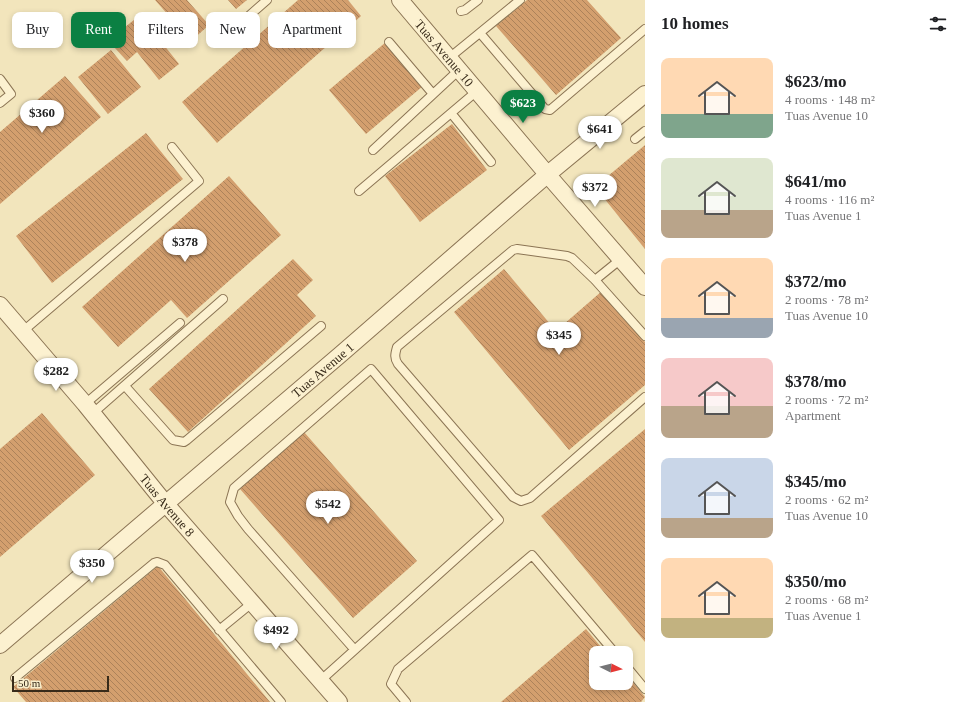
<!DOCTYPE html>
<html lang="en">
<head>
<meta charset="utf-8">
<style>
  :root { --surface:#fff; --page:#f2f2f2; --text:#202124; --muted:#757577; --accent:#0b8043 }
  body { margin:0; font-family:"Times New Roman",serif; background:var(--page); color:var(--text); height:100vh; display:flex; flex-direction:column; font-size:15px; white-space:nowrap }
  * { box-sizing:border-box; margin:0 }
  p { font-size:13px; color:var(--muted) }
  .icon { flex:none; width:22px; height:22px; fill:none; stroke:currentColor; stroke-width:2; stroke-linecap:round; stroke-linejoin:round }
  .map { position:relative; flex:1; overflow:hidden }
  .drawer { display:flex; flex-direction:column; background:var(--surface); width:320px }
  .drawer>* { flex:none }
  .banner { position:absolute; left:12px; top:12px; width:380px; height:36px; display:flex; gap:8px }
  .needle { width:26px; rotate:96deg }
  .controls { position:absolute; left:589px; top:646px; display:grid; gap:8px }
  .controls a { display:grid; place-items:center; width:44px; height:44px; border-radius:8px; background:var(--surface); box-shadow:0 2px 6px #0003; font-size:20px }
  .scale { position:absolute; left:12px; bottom:10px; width:97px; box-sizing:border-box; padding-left:4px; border:2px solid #382b1a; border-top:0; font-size:11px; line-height:14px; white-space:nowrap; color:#382b1a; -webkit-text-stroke:3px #f8eecc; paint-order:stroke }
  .price { position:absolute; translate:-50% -34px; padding:0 9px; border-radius:14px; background:#fff; color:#222; font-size:13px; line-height:26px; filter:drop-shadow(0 1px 2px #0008) }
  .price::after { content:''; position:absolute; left:50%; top:24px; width:12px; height:9px; margin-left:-6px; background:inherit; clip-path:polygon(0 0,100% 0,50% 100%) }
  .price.selected { background:var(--accent); color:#fff }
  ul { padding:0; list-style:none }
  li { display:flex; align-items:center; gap:12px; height:100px; padding:0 16px }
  li span { display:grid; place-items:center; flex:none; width:112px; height:80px; border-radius:8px; color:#555 }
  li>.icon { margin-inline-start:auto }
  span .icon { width:48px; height:48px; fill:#fffc; stroke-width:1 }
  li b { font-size:17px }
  h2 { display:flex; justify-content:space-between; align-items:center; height:48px; padding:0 16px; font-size:17px }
  .pill { padding:0 14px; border-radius:8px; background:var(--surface); box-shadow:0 2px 6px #0003; font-size:14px; line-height:36px }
  .pill.selected { background:var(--accent); color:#fff }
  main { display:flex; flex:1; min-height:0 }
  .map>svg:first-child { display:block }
  .building { fill:url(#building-back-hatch) }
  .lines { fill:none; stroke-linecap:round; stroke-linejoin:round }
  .service-casing { stroke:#8b7454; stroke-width:10 }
  .minor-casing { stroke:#8b7454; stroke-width:18 }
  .service { stroke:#fcf1d0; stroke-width:8 }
  .minor { stroke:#fcf1d0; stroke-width:16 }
  .labels { text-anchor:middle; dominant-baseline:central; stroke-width:3; stroke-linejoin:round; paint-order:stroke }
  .street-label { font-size:13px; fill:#382b1a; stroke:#f8eecc }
</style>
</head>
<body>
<main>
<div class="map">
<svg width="645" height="702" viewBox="0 0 645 702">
  <defs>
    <pattern id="building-back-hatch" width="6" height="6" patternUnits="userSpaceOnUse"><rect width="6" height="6" fill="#d39f6e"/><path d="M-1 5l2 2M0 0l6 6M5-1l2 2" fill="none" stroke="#ac825a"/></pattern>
  </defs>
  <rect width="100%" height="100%" fill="#f2e5bc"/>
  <path class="building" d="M155 0H187L209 25 191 41Z
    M228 0H247L236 9Z
    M298 0H348L361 16 217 143 182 102Z
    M527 0H587L621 38 556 95 496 26Z
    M140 15 179 64 159 80 137 52 127 61 101 33 116 19 124 28Z
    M386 42 423 86 366 134 329 90Z
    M111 50 141 87 108 114 78 77Z
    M65 76 101 117 0 204V132Z
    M452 124 487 170 420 222 385 176Z
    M146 133 183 179 52 283 16 236Z
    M645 145V249L595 187Z
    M229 176 281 235 187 318 171 300 118 347 82 307Z
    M293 259 313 280 297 295 316 316 188 432 149 389Z
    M504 269 556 331 602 291 645 342V385L569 450 454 312Z
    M42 413 95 475 0 557V449Z
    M645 429V642L541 516Z
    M304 432 417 561 353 618 240 489Z
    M158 566 270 702H26L13 687Z
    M586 629 606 653H596V683H626V674L645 697 641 702H501Z"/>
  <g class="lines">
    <defs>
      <path id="service" d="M461 11 465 10 478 0
        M242 22 267 0
        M480 33 545 109 550 110 645 29
        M389 42 433 94
        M449 58 520 0
        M0 79 11 94 0 103
        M451 113 491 162
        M635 139 645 131
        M373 150 459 70
        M359 191 477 91
        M595 280 621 259
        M22 332 199 181 172 147
        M645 336 595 280 572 258 567 256 517 249 513 250 397 347C395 354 394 358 398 364L513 497 521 501 530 498 645 397
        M125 386 173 440 184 442 187 440 321 326
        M85 404 180 323
        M92 414 223 299
        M219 630 252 603
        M626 666 645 689
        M15 678 154 563 157 562 165 565 281 702
        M320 681 499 520 371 369 234 488 230 502 238 516 248 529 354 649
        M406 702 391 684 398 669 532 555 615 653"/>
      <g id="minor">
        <path id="s1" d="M400 0 553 181 645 287"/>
        <path id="s2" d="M0 305 85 404 165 503 339 702"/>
        <path id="s3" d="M0 645 341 354 548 174 645 94"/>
      </g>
    </defs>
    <use href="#service" class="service-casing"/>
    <use href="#minor" class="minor-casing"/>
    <use href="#service" class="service"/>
    <use href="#minor" class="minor"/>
  </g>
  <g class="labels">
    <g class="street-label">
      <text stroke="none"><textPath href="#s1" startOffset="69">Tuas Avenue 10</textPath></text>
      <text stroke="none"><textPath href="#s3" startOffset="424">Tuas Avenue 1</textPath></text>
      <text stroke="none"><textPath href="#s2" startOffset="261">Tuas Avenue 8</textPath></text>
    </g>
  </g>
</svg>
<div class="controls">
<a><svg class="needle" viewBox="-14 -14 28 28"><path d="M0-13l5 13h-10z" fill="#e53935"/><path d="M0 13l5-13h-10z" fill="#757577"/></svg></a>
</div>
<div class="scale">50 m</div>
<b class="price selected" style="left:523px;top:124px">$623</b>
<b class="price" style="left:42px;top:134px">$360</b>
<b class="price" style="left:600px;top:150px">$641</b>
<b class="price" style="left:595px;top:208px">$372</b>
<b class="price" style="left:185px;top:263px">$378</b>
<b class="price" style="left:559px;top:356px">$345</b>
<b class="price" style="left:56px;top:392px">$282</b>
<b class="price" style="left:328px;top:525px">$542</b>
<b class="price" style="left:92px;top:584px">$350</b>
<b class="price" style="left:276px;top:651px">$492</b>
<div class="banner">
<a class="pill">Buy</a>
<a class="pill selected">Rent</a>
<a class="pill">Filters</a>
<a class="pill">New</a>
<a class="pill">Apartment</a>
</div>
</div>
<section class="drawer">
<h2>10 homes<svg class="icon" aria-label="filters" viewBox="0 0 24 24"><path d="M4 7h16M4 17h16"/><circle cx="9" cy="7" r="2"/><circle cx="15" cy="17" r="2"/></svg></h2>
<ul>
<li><span style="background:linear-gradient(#ffd9b3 70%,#7fa58c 0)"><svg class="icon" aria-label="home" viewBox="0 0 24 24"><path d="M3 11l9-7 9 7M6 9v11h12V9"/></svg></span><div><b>$623/mo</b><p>4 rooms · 148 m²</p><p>Tuas Avenue 10</p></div></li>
<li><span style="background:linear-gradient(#dfe7d0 65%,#b9a48a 0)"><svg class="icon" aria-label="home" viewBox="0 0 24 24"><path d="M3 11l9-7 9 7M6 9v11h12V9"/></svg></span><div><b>$641/mo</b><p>4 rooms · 116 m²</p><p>Tuas Avenue 1</p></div></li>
<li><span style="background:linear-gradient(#ffd9b3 75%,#9aa5b1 0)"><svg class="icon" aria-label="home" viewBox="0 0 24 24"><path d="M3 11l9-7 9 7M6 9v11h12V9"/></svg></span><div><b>$372/mo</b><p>2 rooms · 78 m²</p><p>Tuas Avenue 10</p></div></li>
<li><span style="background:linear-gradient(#f6c9c9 60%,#b9a48a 0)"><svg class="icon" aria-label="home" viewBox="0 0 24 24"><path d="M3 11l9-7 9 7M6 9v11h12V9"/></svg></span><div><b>$378/mo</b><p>2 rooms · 72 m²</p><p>Apartment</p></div></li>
<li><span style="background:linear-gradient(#c9d6e8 75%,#b9a48a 0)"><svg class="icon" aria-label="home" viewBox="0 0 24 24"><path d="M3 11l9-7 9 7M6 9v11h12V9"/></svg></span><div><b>$345/mo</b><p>2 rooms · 62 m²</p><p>Tuas Avenue 10</p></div></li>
<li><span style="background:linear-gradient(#ffd9b3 75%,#c2b280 0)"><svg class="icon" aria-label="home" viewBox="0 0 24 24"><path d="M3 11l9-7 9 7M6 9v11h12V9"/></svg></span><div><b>$350/mo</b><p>2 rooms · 68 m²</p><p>Tuas Avenue 1</p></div></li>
</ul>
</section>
</main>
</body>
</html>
